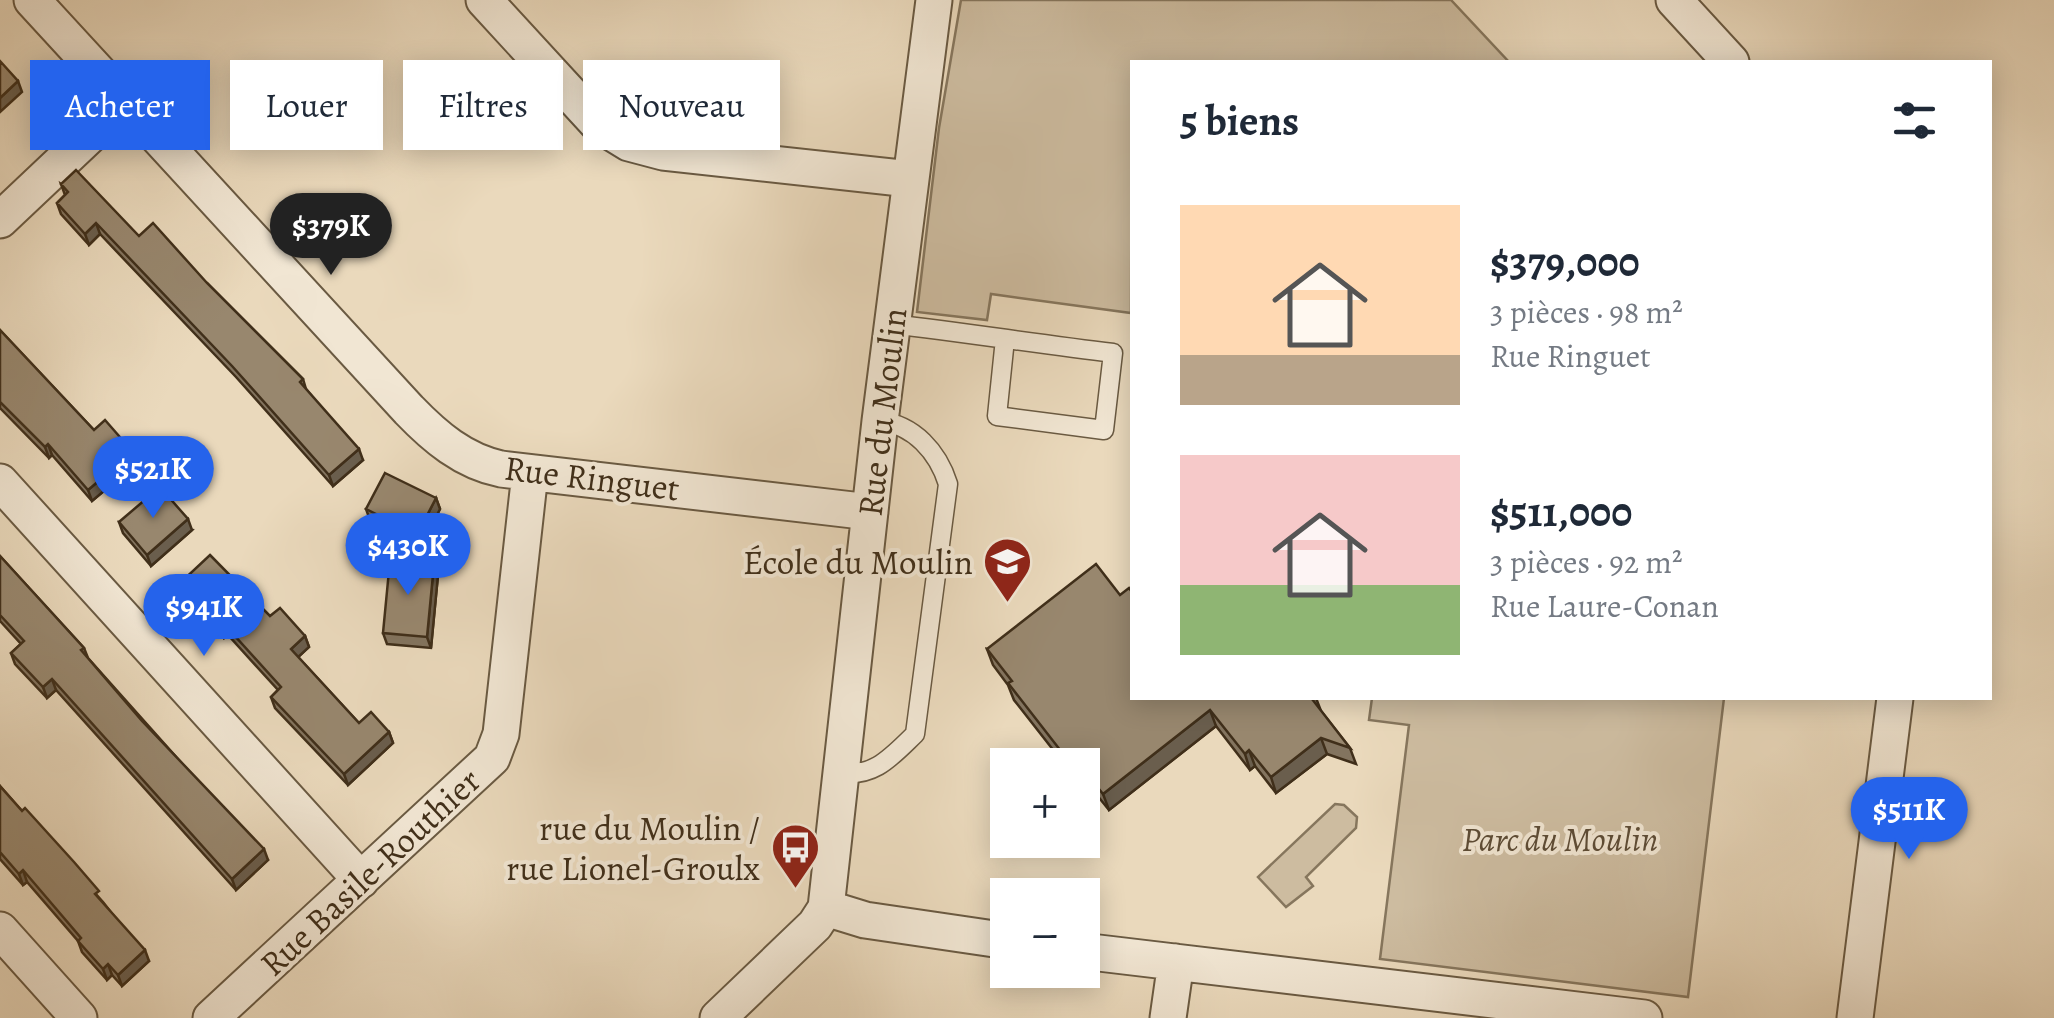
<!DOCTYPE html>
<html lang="fr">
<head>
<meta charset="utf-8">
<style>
  :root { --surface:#fff; --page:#f2f2f3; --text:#1f2937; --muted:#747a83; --accent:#2563eb }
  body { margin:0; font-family:Alegreya,serif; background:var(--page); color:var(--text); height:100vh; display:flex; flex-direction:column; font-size:38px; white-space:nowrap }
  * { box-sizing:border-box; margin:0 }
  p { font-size:32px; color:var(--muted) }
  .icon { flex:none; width:55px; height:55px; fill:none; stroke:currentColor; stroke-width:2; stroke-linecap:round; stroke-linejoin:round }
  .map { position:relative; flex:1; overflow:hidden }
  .sheet { position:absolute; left:1130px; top:60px; width:862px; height:640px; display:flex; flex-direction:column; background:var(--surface); border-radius:0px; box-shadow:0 5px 25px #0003 }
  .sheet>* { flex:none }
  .guide { position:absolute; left:30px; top:60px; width:950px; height:90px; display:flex; gap:20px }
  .buttons { position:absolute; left:990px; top:748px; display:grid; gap:20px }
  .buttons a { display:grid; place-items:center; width:110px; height:110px; border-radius:0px; background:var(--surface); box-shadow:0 5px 25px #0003; font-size:50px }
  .price { position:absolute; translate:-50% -85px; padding:0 22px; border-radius:35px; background:var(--accent); color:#fff; font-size:32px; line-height:65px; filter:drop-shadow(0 2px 5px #0008) }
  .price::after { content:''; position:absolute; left:50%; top:60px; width:30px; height:22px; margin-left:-15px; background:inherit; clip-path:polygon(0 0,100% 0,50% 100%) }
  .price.active { background:#222; color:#fff }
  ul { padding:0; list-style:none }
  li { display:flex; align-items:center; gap:30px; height:250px; padding:0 50px }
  li span { display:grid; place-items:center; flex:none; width:280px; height:200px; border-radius:0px; color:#555 }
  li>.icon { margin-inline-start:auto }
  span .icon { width:120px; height:120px; fill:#fffc; stroke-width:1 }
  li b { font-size:42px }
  h2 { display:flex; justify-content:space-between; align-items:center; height:120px; padding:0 50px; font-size:42px }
  .chip { padding:0 35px; border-radius:0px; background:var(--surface); box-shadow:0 5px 25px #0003; font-size:35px; line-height:90px }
  .chip.active { background:var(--accent); color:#fff }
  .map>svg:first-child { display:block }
  .green { fill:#cdbca0; stroke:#86765d; stroke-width:2.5 }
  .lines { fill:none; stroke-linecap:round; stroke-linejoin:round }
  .service-casing { stroke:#6a5a42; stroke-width:21 }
  .minor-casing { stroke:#6a5a42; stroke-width:39 }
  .service { stroke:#f1e6d3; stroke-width:18 }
  .minor { stroke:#f1e6d3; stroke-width:35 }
  .wall { fill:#83745f; stroke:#402f1a; stroke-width:2.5 }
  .shaded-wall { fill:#6a5e4d; stroke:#402f1a; stroke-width:2.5 }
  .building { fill:#98876e; stroke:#402f1a; stroke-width:2.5 }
  .labels { text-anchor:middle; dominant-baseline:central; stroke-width:8; stroke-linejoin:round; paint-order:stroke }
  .street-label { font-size:35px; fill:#402f1a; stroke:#f1e6d3 }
  .poi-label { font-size:35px; fill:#402f1a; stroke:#f1e6d3; text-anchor:end }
  .park-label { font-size:35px; font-style:italic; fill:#5c4b35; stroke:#f1e6d3 }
</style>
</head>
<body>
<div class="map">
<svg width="2054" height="1018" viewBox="0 0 2054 1018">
  <rect width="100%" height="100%" fill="#ead9bc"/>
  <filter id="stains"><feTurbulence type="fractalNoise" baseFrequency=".002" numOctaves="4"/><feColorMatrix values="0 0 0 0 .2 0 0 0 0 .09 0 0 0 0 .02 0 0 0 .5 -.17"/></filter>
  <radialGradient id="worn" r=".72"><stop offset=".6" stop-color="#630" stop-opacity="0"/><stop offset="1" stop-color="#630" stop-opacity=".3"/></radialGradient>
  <path class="green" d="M961 0H1451L1509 62H1132L1131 313 991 294 987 320 917 312 939 128Z
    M1372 698H1724L1688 997 1380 959 1409 725 1369 720Z
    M1335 804 1344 805 1357 817 1356 828 1306 877 1313 886 1286 907 1258 877Z"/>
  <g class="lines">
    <defs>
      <path id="service" d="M892 324C966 333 1040 344 1113 353L1104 430 997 416 1005 339
        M840 773C875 777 891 757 915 734L948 484C938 452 914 425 880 421"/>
      <path id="minor" d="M32 0 409 410C435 437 463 461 501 469L870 512
        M484 0 598 124 629 143 663 152 910 179
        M1674 0 1731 62
        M0 220 125 102
        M0 482 361 880
        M826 908 865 920 1008 941
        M0 930 79 1018
        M1082 951 1644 1018
        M211 1018 492 758 501 734 530 473
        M718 1018 815 925 826 908 880 421 934 0
        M1168 1018 1176 962
        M1855 1018 1895 698"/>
    </defs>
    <use href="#service" class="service-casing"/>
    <use href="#minor" class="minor-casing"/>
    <use href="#service" class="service"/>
    <use href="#minor" class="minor"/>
  </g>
  <path class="wall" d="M61 184 207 283 303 379 306 389 363 460 333 486 236 377 100 234 89 245 61 214 57 203 65 195Z
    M0 330 94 430 137 463 92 501 52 455 49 458 0 408Z
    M436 498 440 509 421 546 370 520 366 509Z
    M119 522 192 530 151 566 123 533Z
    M0 556 84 648 88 658 268 860 236 890 56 690 47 698 15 664 11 653 21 644 0 621Z
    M434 564 438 575 431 648 387 644 383 633Z
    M179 584 270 616 305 636 309 647 298 657 359 723 389 732 393 743 348 785 275 708 271 697 278 690 228 635 224 638 183 596Z
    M987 649 1132 698H1316L1321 711 1350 748 1356 764 1327 754 1276 793 1255 766 1250 770 1216 726 1109 810 1084 779 1082 780V765H1065L1014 700 1008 685 993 665Z
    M0 786 103 902 149 961 122 986 112 975 107 980 82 952 78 941 27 882 23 885 0 859Z"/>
  <path class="shaded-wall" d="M18 81 22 92 0 112V98Z
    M96 223 100 234 89 245 85 234Z
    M48 444 52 455 49 458 45 447Z
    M359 449 363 460 333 486 329 475Z
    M133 452 137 463 92 501 88 490Z
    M436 498 440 509 421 546 417 535Z
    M188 519 192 530 151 566 147 555Z
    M434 564 438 575 431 648 427 637Z
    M224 624 228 635 224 638 220 627Z
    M305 636 309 647 295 660 291 649Z
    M52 679 56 690 47 698 43 687Z
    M1210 710 1216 726 1109 810 1103 794Z
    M389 732 393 743 348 785 344 774Z
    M1321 738 1327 754 1276 793 1271 777Z
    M1249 750 1255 766 1250 770 1245 754Z
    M264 849 268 860 236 890 232 879Z
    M23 870 27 882 23 885 19 874Z
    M145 950 149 961 122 986 118 975Z
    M108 964 112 975 107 980 103 969Z"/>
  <path class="building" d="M0 61 18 81 0 98Z
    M76 170 139 236 153 223 207 283 303 379 300 382 359 449 329 475 232 366 96 223 85 234 57 203 68 192 61 184Z
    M0 330 94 430 105 420 133 452 88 490 48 444 45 447 0 402Z
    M385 473 436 498 417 535 366 509Z
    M160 487 188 519 147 555 119 522Z
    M210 555 270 616 280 608 305 636 291 649 359 723 371 712 389 732 344 774 271 697 281 687 224 624 220 627 179 584Z
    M0 556 84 648 81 650 142 721 264 849 232 879 52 679 43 687 11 653 24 641 0 615Z
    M390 560 434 564 427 637 383 633Z
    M1096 564 1120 595 1129 588 1132 592V698H1314L1312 699 1350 748 1321 738 1271 777 1249 750 1245 754 1210 710 1103 794 1082 768V765L1078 763 1072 765 1064 755 1008 683 1012 681 987 649Z
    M0 786 22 811 25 808 74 862 99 891 95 894 145 950 118 975 108 964 103 969 78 941 81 938 23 870 19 874 0 852Z"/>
  <defs>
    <symbol id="school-pin" viewBox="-11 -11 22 30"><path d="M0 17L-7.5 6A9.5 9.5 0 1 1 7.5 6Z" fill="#8f2418" stroke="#f1e6d3"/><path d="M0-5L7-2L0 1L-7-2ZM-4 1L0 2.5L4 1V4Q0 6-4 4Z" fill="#fff"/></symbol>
    <symbol id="bus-pin" viewBox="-11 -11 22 30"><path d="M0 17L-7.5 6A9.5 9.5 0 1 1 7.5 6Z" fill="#8f2418" stroke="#f1e6d3"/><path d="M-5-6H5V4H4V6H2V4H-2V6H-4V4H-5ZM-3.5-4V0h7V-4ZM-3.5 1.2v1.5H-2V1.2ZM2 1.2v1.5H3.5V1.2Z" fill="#fff"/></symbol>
  </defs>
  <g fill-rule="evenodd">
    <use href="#school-pin" x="980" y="534" width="55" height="75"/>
    <use href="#bus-pin" x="768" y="820" width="55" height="75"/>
  </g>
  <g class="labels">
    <g class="street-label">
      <text transform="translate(882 412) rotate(-83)">Rue du Moulin</text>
      <text transform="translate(592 478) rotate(7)">Rue Ringuet</text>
      <text transform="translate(370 872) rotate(-43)">Rue Basile-Routhier</text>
    </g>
    <g class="poi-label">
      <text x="973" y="562">École du Moulin</text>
      <text x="760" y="828">rue du Moulin /<tspan x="760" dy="40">rue Lionel-Groulx</tspan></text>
    </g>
    <g class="park-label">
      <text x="1560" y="839">Parc du Moulin</text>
    </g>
  </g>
  <rect width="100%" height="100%" filter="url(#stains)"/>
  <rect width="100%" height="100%" fill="url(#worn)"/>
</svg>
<div class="buttons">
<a>+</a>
<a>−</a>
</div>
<b class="price active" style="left:331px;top:278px">$379K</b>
<b class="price" style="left:153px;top:521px">$521K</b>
<b class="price" style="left:408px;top:598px">$430K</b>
<b class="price" style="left:204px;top:659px">$941K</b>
<b class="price" style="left:1909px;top:862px">$511K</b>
<div class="guide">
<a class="chip active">Acheter</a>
<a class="chip">Louer</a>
<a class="chip">Filtres</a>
<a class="chip">Nouveau</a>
</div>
<section class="sheet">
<h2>5 biens<svg class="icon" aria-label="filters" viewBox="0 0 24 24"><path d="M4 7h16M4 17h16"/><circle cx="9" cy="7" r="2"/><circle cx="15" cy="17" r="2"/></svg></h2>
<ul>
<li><span style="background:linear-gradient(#ffd9b3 75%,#b9a48a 0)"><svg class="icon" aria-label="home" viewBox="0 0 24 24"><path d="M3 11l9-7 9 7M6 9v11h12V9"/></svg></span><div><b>$379,000</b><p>3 pièces · 98 m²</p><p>Rue Ringuet</p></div></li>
<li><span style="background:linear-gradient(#f6c9c9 65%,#8fb573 0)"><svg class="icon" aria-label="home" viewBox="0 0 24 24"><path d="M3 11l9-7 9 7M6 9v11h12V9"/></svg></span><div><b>$511,000</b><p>3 pièces · 92 m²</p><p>Rue Laure-Conan</p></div></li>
</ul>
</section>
</div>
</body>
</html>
